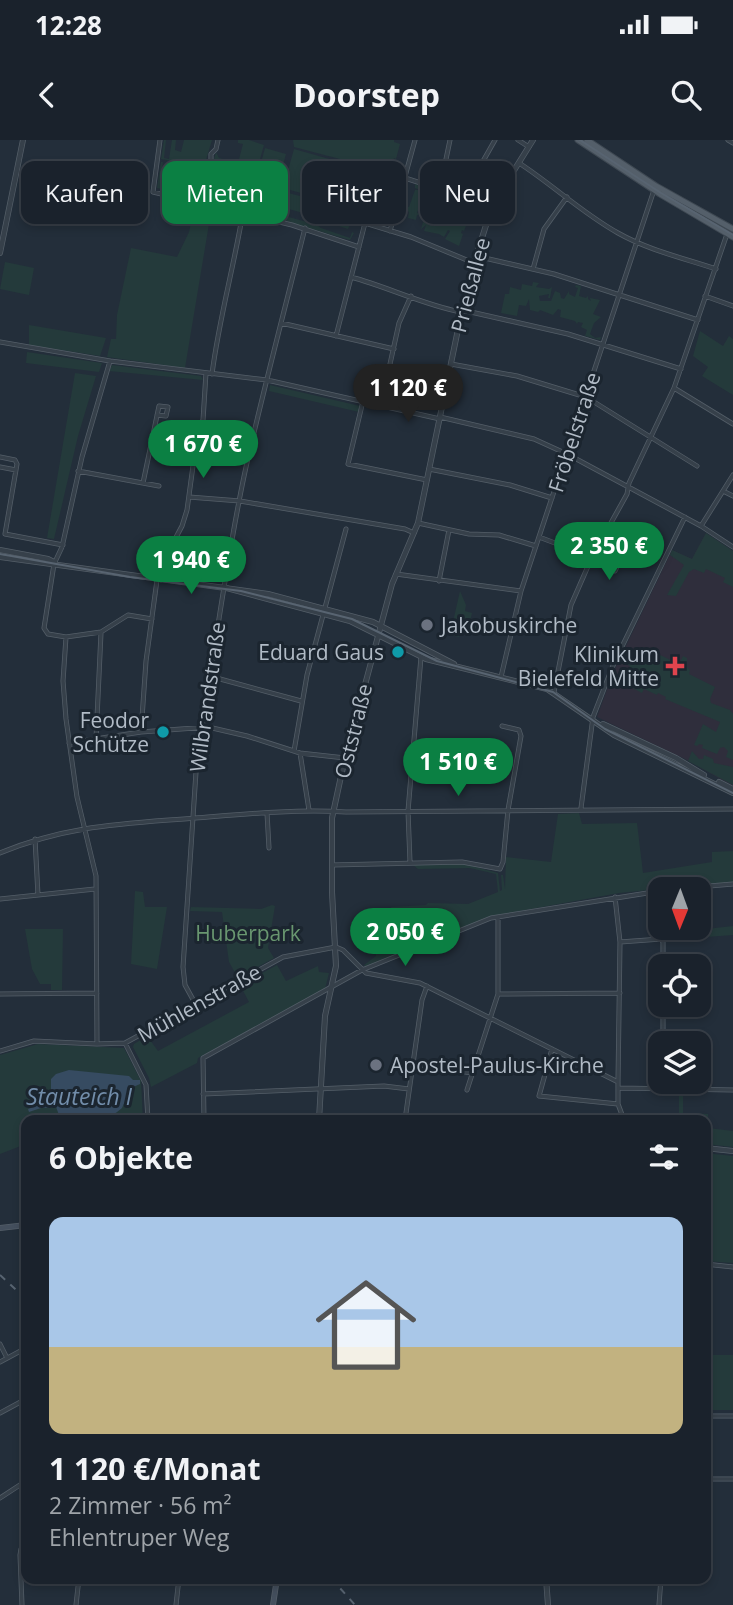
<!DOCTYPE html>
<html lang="de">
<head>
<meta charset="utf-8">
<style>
  :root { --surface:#1a222c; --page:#232a34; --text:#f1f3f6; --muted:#9fa4a9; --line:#383f48; --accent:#0b8043 }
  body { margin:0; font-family:"Open Sans",sans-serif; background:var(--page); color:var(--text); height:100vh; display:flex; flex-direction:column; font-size:26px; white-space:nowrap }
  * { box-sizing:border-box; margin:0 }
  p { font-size:23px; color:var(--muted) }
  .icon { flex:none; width:38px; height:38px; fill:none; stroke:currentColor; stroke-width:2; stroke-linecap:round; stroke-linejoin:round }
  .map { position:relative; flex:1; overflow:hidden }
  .sheet { position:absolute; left:21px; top:975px; width:690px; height:469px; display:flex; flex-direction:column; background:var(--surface); border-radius:14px; box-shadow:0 4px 10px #0003,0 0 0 2px var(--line) }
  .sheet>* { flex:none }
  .hud { position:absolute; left:21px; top:21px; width:691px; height:63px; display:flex; gap:14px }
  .needle { width:46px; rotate:181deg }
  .controls { position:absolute; left:648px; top:737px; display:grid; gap:14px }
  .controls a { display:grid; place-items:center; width:63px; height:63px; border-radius:14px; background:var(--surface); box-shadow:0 4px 10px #0003,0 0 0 2px var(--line); font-size:35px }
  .price { position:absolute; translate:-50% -60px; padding:0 16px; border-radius:24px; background:var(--accent); color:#fff; font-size:23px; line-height:46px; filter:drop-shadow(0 2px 4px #0008) }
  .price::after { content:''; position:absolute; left:50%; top:42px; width:21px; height:16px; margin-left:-10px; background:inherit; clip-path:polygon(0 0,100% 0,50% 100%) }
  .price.selected { background:#222; color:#fff }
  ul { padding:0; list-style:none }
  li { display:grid; align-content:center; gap:14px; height:371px; padding:0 28px }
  li span { display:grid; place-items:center; height:217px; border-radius:14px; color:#555 }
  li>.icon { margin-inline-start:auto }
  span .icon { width:126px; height:126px; fill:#fffc; stroke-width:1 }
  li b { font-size:30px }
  h2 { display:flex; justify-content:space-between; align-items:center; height:84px; padding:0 28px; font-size:30px }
  .tag { padding:0 24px; border-radius:14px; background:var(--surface); box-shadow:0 4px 10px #0003,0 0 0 2px var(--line); font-size:24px; line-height:63px }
  .tag.selected { background:var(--accent); color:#fff }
  .status { display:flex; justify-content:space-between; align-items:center; height:49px; padding:0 35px; background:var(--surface); direction:ltr }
  .status svg { height:19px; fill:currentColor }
  header { display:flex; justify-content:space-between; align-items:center; height:91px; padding:0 28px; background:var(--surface); font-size:32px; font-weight:700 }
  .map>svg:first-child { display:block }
  .medical { fill:#2f2e3c }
  .green { fill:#243a3b }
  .water { fill:#364b61 }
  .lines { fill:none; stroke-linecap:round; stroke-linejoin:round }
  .minor-casing { stroke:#545e68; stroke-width:5 }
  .tertiary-casing { stroke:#545e68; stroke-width:6 }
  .secondary-casing { stroke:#545e68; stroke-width:6 }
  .primary-casing { stroke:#3f4953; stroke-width:7 }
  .minor { stroke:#36404a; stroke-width:3.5 }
  .tertiary { stroke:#36404a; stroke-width:4.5 }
  .secondary { stroke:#444f5d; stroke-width:4.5 }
  .primary { stroke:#545f6a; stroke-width:5 }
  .tram { stroke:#586471; stroke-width:2 }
  .rail { stroke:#586471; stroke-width:2; stroke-dasharray:7 7; stroke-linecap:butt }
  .worship-dot { fill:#6b7280; stroke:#1b252f; stroke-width:2.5 }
  .culture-dot { fill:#0f9aa8; stroke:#1b252f; stroke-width:2.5 }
  .health-dot { fill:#e0444e; stroke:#1b252f; stroke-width:2.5 }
  .labels { text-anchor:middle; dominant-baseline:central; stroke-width:6; stroke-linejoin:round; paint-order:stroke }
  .street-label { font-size:21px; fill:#b1bbc6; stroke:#1b252f }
  .poi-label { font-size:21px; fill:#b1bbc6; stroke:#1b252f; text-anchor:end }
  .park-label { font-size:21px; fill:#699770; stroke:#1b252f }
  .water-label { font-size:23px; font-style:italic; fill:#728daa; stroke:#1b252f }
</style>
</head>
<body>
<div class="status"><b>12:28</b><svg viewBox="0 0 49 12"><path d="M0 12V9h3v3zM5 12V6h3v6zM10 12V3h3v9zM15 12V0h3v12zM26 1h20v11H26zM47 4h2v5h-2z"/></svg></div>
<header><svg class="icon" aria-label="back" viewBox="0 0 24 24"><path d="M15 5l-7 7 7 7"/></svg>Doorstep<svg class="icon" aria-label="search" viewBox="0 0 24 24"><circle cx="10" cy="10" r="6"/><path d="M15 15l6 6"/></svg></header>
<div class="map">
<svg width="733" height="1465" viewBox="0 0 733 1465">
  <rect width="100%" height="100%" fill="#232e3a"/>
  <path class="medical" d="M706 393 733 411V646L687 620 597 577 613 533 672 410 692 419Z"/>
  <path class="green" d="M164 0H166L164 18 169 19 172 0H176L175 10 181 12 184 0H212L195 57 157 48 161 22H163L160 43 166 44V48L174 49 175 44 166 42 168 30 170 29 169 23 174 24 171 38 179 40 183 23 161 19Z
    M238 0H249L264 5 253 44 347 68 359 24 294 7 293 0H394V2L400 4 396 19 394 18 393 22 388 21 386 25 380 23 378 29 373 27 371 33 376 34 375 40 381 42 380 46 385 48 378 76 356 71 348 89 318 79 317 85 321 88 350 98 352 92 354 93 350 100 250 71 251 67 311 83 315 82 317 79 314 76 256 60 250 62 249 70 243 69 247 67 249 62 216 55 215 47H218L217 51 233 54 240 28H237L235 34 224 32 220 45 208 42 209 37 218 39 219 32 213 30 210 34 216 12 219 18 231 21 230 23 226 22 224 28 230 29 231 26 237 27 243 4 238 3Z
    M265 8 286 14 277 47 256 41Z
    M294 9 354 26 344 65 283 48Z
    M415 44 424 48 420 51 426 55 422 59 428 65 435 68 434 72H444L445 70 461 82 467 71 478 77 477 79 469 78 464 91 462 90 461 93 463 94 459 106 445 99 450 91 448 90 444 97 439 94 424 91 426 85 421 89 424 79 430 84 433 79 430 77 424 78 423 71 418 70 417 73 422 74 417 75 416 80 408 78 409 72 406 70 407 67H409L415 50H420L415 48Z
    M195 65 239 76 238 83 210 78 185 228 107 217 111 199H116L117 175 131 108 177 117 189 92Z
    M5 122 34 128 29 155 0 149Z
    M533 142 539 143 536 147 549 149 552 147 550 158H548L549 154 539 156 540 161H551L555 151 560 153 561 158 564 159 569 151V154L575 157 578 148 575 147 576 145 581 146 579 156 586 158 588 156V159L591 161 590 158 600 160 593 174 601 177 594 183 590 194 595 198 601 197 600 200 585 196 587 190 581 187 583 183 578 182 577 184 575 181 560 177 561 170 558 169 553 175 540 170 538 172 530 170 529 159 526 166 519 165 517 176 501 173 505 154H509L510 147 521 150 522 144 532 146Z
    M29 185 106 198 100 216 29 205Z
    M700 191 723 206 729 196 733 199V255L702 236 708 227 693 216Z
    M27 212 102 223 99 232 26 223Z
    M112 225 201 236 203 240 109 231Z
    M75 233 96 236 78 296 54 399 47 398Z
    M270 245 360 266 359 272 269 251Z
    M706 393 733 411V447L723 442 725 438 706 429 704 433 694 429 689 432 676 456 667 455 684 425 670 415 672 410 692 419Z
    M460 451 466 465 465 471 472 473 470 482H477L478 488 475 493 461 490 459 497 450 495Z
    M641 510 656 517 658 514 679 524 683 516 687 518V527L690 530 689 534 715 547 710 559 711 563 730 570 733 574V620L726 617 728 611 724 607 720 608 717 614 702 608 703 605 699 604 697 606 694 605 703 584 716 592 720 582 665 559 666 557 658 553 657 555 644 549 642 553 625 544 623 541 630 526 622 522 625 516 634 519Z
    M692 611 699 619H703L704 615 713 619 714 623 733 627V645L688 621Z
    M579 673 582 684 637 683 643 733 712 722V712L733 711V742L619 753 493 776 366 827 364 825 376 816 375 811 389 804 391 808 403 802 400 786 394 785 391 767 426 765 428 763 468 764 498 752 496 734 470 728 418 729 413 725 461 723 498 733 500 751 502 750 501 735H503L505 749 506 717 551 722 558 674Z
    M135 751 143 752 145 767H167L157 829 131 824Z
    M272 765 275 766 268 808 274 818 238 838 229 822 222 772 190 771 191 767 261 769Z
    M733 786V795L666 800 662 794Z
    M25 789H63L62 850H51V844H40L32 829Z
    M277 825 286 841 318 826 319 832 329 833 325 849 198 918 197 923 151 947 149 938 133 907 134 904 147 896 158 911 249 862 240 845Z
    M38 904 124 908 141 941 143 980H26V1004L0 1014V915Z
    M679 953H683V973L708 974V988L733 991V1007L705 1004V980H679Z
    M705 1013 733 1016V1123L705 1121Z
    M705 1215H733V1270H708L709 1221H705Z"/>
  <path class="water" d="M69 930 129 936 133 940H140V944L131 948 122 968 107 980H61L56 967 41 968 29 972 28 969 42 964 51 956V939L56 934Z"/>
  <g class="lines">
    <defs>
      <path id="minor" d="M160 0 153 52 292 85 359 107
        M450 0 445 24 470 39 474 37 495 0
        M518 0 529 7
        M728 0 733 3
        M519 23C553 45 582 73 618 93 648 110 683 118 716 129
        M372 30 378 32
        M384 33 405 39
        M405 38 430 46 488 79
        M199 62 211 22V14L216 9 218 0
        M390 91 415 0
        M476 116 554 134 698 180
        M533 129 544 89 567 57
        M351 137C388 147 424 165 461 172
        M705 156 733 166
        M462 170 568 194 681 229
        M281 183 394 209
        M336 196 365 83 411 97 474 123
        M0 202 110 221 267 240 440 279
        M110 221 82 317 62 407 54 424 44 488 48 494 66 497 101 492 128 475 152 479
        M451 224 517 236 586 257 697 326
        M212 234C219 179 234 126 243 72
        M674 248 733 284
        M363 261 348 324 427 340
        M381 265 399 183 411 156
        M440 277 534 299 567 314 701 386 733 407
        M201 285 254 295
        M0 317 15 320 17 324 5 394 63 405
        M0 327 16 330
        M429 329 510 345 552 358
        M78 331 159 346
        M143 343 159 266 168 267 166 276 157 275
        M723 351 733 356
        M189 357 240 361 405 389 414 393
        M418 383 469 394 499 395 536 406
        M701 386 733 335
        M539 397 592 417
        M591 420 615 431 617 427
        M396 434 521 451
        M161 440 166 416 182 386 187 370 198 289 203 280 206 233
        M439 441 449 390
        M66 497 63 541 66 579 77 657 96 736 97 904
        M209 536 301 561
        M501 537 521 451 654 50
        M554 552 571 465 592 417 627 354 629 343 674 248 727 94
        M141 592 146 521 157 440
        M96 599 101 493
        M69 603 141 592 208 587 247 596 300 613 345 618
        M294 611 307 535 346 389
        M300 613 309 670
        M581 668 593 577 614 523 685 377
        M267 673 269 708
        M35 699 38 755
        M0 713C68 685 123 684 195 678 246 674 295 669 346 672L733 669
        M410 722 408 671 421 517
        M332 725 462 722 500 729 503 722 508 670 521 596 519 590 502 586
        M674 749 733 744
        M615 757 620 802 618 942
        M0 759 95 749
        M620 802 661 799 663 802V826
        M0 854 97 853
        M498 854 620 853
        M196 865 185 845 183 827 197 617C214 521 225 423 246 327 264 247 285 168 305 88
        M125 903 146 945 148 980
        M663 903V864
        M552 909 539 956 618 964
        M0 911 34 901 97 904 125 903 283 817 336 807 343 810 366 833 420 843 618 942V964L624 980
        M412 924 472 933
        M618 948 733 950
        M662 949V942
        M467 950 498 854V778
        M203 954 384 946 409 949
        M204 980 203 918 362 830 491 778 660 751
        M405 980 422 860 427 846
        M705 1124 733 1127
        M0 1204 7 1218
        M0 1222 26 1208
        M0 1273 26 1259
        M705 1276H733
        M705 1339H733
        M0 1358 26 1341
        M22 1465 20 1415 21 1409 26 1407
        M76 1465 79 1438
        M176 1465 179 1438
        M659 1465 661 1438"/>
      <path id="tertiary" d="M0 113 23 0
        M0 410 48 419 54 422
        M0 417 268 454 373 482 454 524
        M223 447 350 481 426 519 547 549 614 595 733 653
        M603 584 676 618 704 635
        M719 642 733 649
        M319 980 325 876 336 826 332 752V678L343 627 392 444 418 383 462 170 474 123 488 79 513 32 533 0
        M705 1008 733 1011
        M546 1438 548 1465"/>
      <path id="secondary" d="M0 1088 26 1085
        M273 1465 277 1438"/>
      <path id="primary" d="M578 0 660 54 733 97
        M587 0 656 46 733 89"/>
    </defs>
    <use href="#minor" class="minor-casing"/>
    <use href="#tertiary" class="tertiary-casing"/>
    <use href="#secondary" class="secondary-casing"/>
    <use href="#primary" class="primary-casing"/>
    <use href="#minor" class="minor"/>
    <use href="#tertiary" class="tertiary"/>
    <use href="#secondary" class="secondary"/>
    <use href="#primary" class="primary"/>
    <path class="tram" d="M580 0 661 53 733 95
      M0 414 130 437 241 451 352 479 437 521 553 552 605 589 733 653"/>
    <path class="rail" d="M0 1135 26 1159
      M331 1438 355 1465"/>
  </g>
  <g class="worship-dot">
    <circle cx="427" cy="485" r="7"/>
    <circle cx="376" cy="925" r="7"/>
  </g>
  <g class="culture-dot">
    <circle cx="398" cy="512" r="7"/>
    <circle cx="163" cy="592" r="7"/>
  </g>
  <path class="health-dot" d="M671.5 515.5h7v7h7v7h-7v7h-7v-7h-7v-7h7z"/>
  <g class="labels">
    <g class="street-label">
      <text transform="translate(470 145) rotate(-75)">Prießallee</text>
      <text transform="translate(574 292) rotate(-72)">Fröbelstraße</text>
      <text transform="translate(207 557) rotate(-82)">Wilbrandstraße</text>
      <text transform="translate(353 591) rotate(-76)">Oststraße</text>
      <text transform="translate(199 863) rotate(-29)">Mühlenstraße</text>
    </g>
    <g class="poi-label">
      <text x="441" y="485" text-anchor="start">Jakobuskirche</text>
      <text x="384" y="512">Eduard Gaus</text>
      <text x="659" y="514">Klinikum<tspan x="659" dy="24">Bielefeld Mitte</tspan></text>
      <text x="149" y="580">Feodor<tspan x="149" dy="24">Schütze</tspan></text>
      <text x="390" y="925" text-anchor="start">Apostel-Paulus-Kirche</text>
    </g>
    <g class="park-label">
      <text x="248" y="793">Huberpark</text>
    </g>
    <g class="water-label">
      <text x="79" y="956">Stauteich I</text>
    </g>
  </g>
</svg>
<div class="controls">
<a><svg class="needle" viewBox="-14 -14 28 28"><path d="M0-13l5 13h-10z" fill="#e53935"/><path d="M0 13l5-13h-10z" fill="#9fa4a9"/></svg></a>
<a><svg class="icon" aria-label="locate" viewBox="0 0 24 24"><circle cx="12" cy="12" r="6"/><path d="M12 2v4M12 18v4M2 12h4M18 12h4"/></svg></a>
<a><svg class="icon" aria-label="layers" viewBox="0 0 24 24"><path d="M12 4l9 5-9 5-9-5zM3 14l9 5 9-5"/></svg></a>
</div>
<b class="price selected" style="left:408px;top:284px">1 120 €</b>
<b class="price" style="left:203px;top:340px">1 670 €</b>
<b class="price" style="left:609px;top:442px">2 350 €</b>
<b class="price" style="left:191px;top:456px">1 940 €</b>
<b class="price" style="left:458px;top:658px">1 510 €</b>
<b class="price" style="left:405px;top:828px">2 050 €</b>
<div class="hud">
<a class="tag">Kaufen</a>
<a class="tag selected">Mieten</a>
<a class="tag">Filter</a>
<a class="tag">Neu</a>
</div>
<section class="sheet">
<h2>6 Objekte<svg class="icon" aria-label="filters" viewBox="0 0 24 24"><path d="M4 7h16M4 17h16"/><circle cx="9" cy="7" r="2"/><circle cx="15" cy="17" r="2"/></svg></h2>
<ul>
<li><span style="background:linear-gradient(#a9c7e8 60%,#c2b280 0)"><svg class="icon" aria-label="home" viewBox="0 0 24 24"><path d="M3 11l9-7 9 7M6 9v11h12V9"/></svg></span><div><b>1 120 €/Monat</b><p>2 Zimmer · 56 m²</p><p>Ehlentruper Weg</p></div></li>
</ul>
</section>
</div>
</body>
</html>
